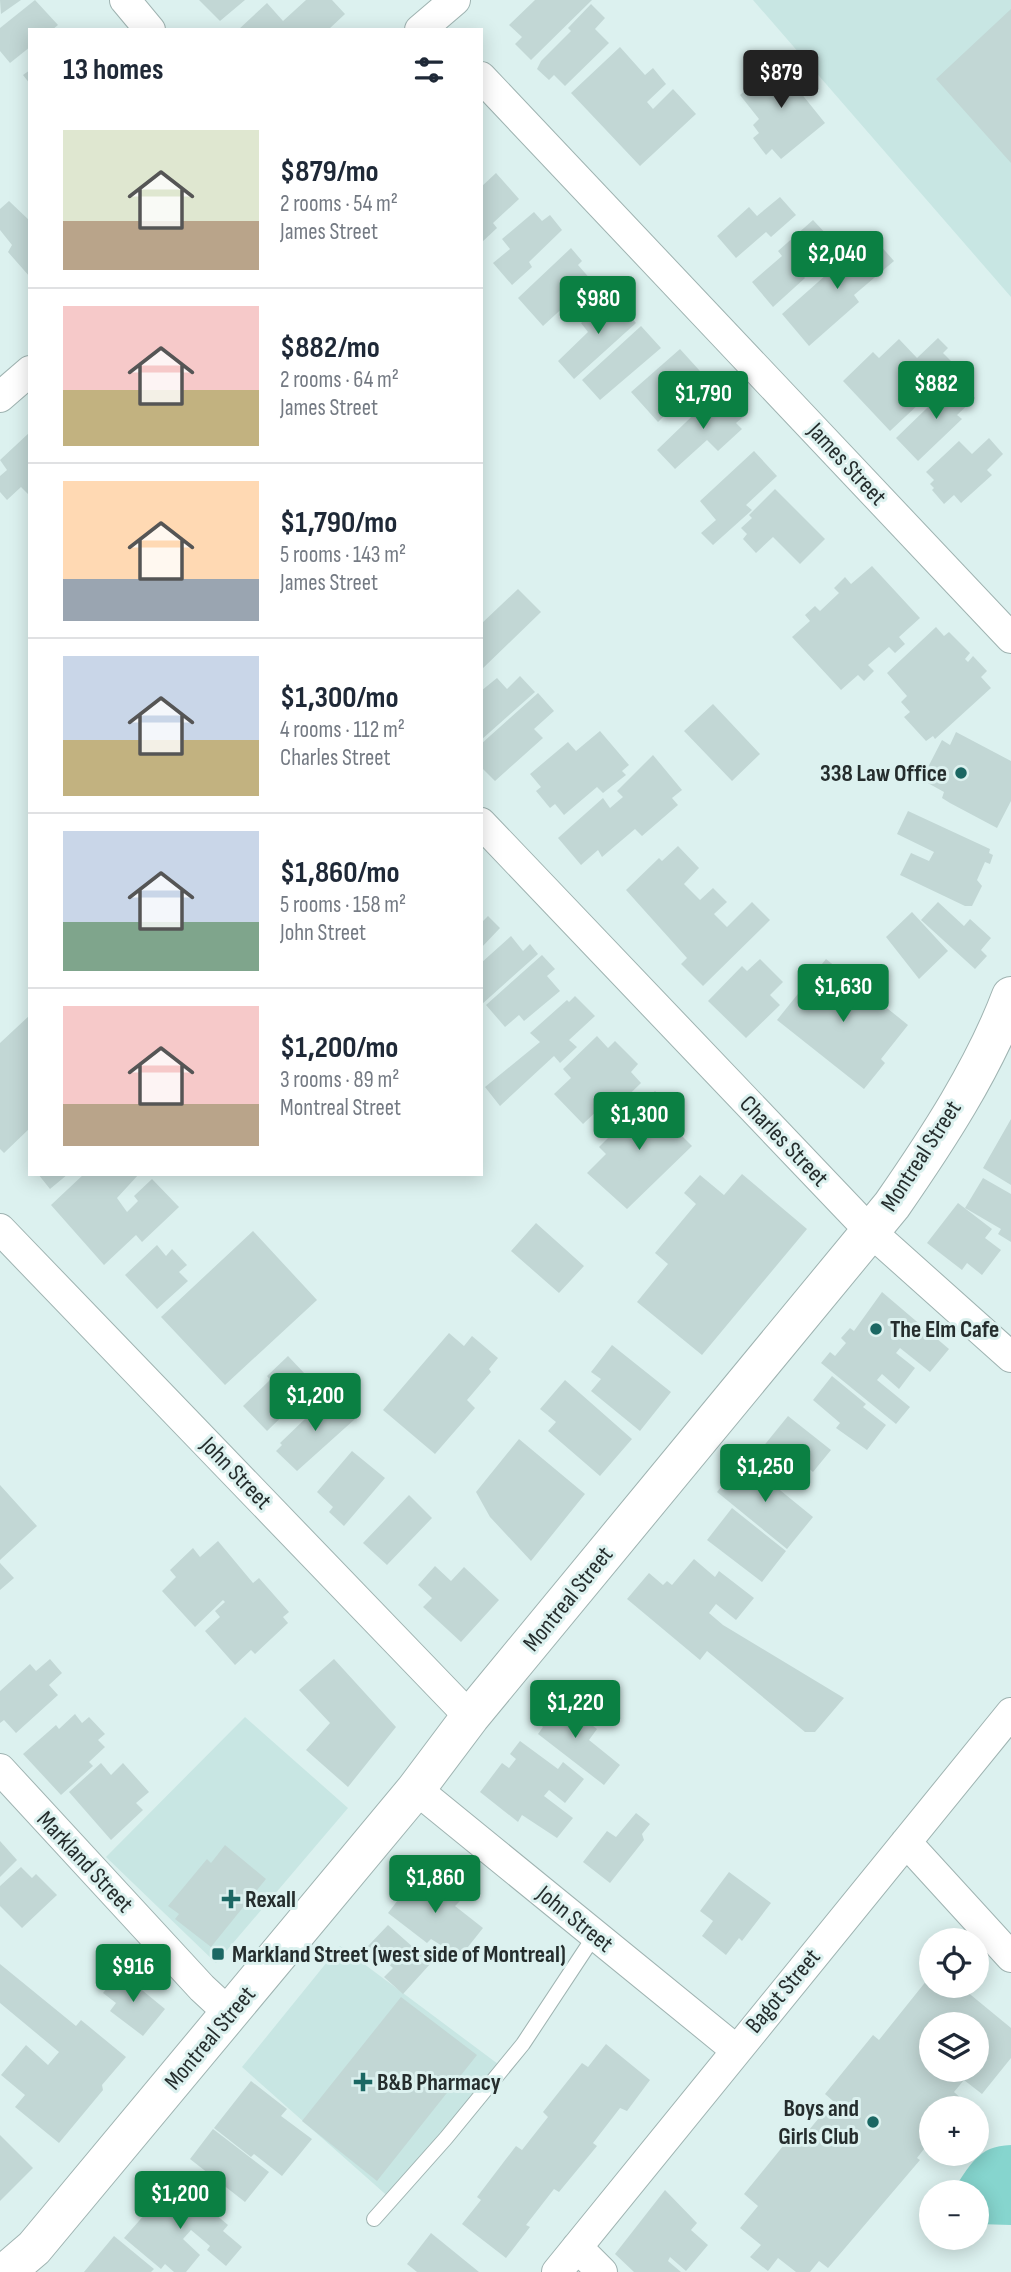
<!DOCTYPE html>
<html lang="en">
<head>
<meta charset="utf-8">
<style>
  :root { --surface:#fff; --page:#f6f6f7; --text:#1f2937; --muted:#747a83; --line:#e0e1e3; --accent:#0b8043 }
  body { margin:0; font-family:"Sofia Sans Condensed",sans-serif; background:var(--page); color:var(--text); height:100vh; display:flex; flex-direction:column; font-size:26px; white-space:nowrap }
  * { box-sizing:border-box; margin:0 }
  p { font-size:23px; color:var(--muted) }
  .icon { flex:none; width:38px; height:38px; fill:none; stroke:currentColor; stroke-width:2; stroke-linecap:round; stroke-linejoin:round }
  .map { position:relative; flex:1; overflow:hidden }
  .drawer { position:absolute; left:28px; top:28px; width:455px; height:1148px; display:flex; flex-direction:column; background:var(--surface); border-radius:0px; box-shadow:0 4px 18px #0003 }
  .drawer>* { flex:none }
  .tools { position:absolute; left:919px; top:1928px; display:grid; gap:14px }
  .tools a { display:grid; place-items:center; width:70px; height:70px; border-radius:50%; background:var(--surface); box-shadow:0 4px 18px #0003; font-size:35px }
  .price { position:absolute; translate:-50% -60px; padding:0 16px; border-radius:7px; background:var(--accent); color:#fff; font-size:23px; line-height:46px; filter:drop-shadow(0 2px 4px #0008) }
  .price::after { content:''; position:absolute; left:50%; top:42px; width:21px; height:16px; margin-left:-10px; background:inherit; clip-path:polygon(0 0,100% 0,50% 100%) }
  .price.active { background:#222; color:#fff }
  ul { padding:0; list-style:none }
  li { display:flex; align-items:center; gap:21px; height:175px; padding:0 35px }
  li+li { border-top:2px solid var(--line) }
  li span { display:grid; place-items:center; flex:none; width:196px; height:140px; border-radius:0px; color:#555 }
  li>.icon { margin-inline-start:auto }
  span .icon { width:84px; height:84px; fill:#fffc; stroke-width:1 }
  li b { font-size:30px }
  h2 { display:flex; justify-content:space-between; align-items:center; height:84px; padding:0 35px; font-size:30px }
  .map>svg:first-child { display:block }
  .built { fill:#c8e6e3 }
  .green { fill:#86d5ce }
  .building { fill:#c2d7d5; fill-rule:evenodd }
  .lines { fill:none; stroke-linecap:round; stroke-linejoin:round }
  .lane-casing { stroke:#9fb3b1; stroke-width:16 }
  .street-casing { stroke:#9fb3b1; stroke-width:32 }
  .secondary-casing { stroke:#9fb3b1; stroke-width:40 }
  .lane { stroke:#fff; stroke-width:14 }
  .street { stroke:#fff; stroke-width:30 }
  .secondary { stroke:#fff; stroke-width:38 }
  .poi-dot { fill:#1b6763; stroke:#dcf1ef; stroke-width:2.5 }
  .labels { text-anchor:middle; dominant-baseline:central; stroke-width:6; stroke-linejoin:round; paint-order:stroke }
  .street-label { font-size:24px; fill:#252d2d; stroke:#dcf1ef }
  .poi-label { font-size:24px; font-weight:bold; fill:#252d2d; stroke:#dcf1ef; text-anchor:start }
</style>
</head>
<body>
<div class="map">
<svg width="1011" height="2272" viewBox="0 0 1011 2272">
  <rect width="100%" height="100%" fill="#dcf1ef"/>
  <path class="built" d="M753 0H1011V297Z
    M245 1717 348 1808 216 1963 106 1857Z
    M340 1946 498 2064 392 2200 242 2067Z"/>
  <path class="green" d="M1011 2145V2225L977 2224 976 2193 952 2192C970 2166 977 2146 1011 2145Z"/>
  <path class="building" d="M0 0H21L1 14Z
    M35 0 58 25 52 30H30V47L10 63 0 51V28Z
    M199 0H245L220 21Z
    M306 0H332L345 14 328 30H238L267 3 283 21Z
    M535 0H592L531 60 515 44 522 37 509 25Z
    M591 4 605 18 595 29 609 43 565 86 554 75 549 80 537 69 541 61 571 31 568 28Z
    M1011 9V163L936 79Z
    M620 47 645 75 653 68 666 84 647 102 653 109 673 89 696 114 640 166 571 93Z
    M786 55 802 75 792 82 825 123 781 159 772 149 766 155 753 138 759 133 753 125 759 119 740 95Z
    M30 70V84L23 75Z
    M496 173 519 199 493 223 497 228 481 243V187Z
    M780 197 796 215 771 237 766 232 736 258 717 236 749 207 757 216Z
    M9 201 30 221V277L8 252 12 245 0 230V209Z
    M534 212 542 221 550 215 562 230 529 262 532 267 512 285 493 263 510 249 502 239Z
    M813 220 828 236 795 266 805 278 773 307 752 282 782 256 778 251Z
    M871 235 894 261 854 295 859 302 809 346 782 314Z
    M571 248 582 261 578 265 592 281 543 326 518 298Z
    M612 295 636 323 574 379 558 361 588 332 581 323Z
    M641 326 661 348 600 400 582 380Z
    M938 338 948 348 943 353 951 361 914 395 921 402 890 431 843 381 873 352 879 358 899 339 917 358Z
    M680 349 709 381 704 386 707 388 675 416 669 411 658 422 631 392Z
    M957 379 975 398 957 415 962 419 918 461 896 438Z
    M713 396 718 402 724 397 743 417 736 423 742 429 718 451 707 440 675 469 657 450Z
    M30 432V496L21 487 7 500 0 492V476L7 470 0 460Z
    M989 438 1003 454 987 470 992 475 961 503 954 495 944 504 932 490 934 488 930 484 934 480 926 472 959 441 972 454Z
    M754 451 777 476 746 505 752 510 713 545 701 533 716 520 700 501Z
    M775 489 825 539 800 564 773 537 756 553 743 539 747 534 741 528 752 518 749 515Z
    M872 566 920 618 899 637 905 644 895 653 889 647 868 665 874 671 864 681 858 675 841 690 792 637 810 621 805 615 815 606 820 611 839 593 834 588 845 577 851 584Z
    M518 589 541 612 481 670V624Z
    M936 627 944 636 949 632 970 653 965 659 968 662 973 656 987 671 981 677 991 688 935 739 933 736 926 741 904 717 910 712 901 702 907 696 887 673Z
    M520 676 535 692 481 740V691L497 678 507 689Z
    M538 693 554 711 534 729 543 738 495 781 481 767V744Z
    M713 704 760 754 732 781 684 731Z
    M600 731 629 765 622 771 626 775 603 793 597 787 564 815 555 804 550 808 536 791 541 787 530 774 568 742 576 751Z
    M956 732 1011 761V801L997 828 950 803 942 798 944 792 926 782 931 773 926 771 942 740 950 745Z
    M653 755 682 790 672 798 678 805 642 836 635 829 602 857 598 850 581 865 558 838 603 798 610 808 617 802 623 797 617 791Z
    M908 811 990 849 989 853 993 855 990 864 985 862 977 880 982 886 972 906H965L900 875 911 853 929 861 934 852 897 834Z
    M678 846 699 868 684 884 700 900 713 888 727 902 714 914 727 927 752 902 770 920 703 986 681 964 687 958 626 890 659 858 662 861Z
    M938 902 964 926 970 919 991 938 981 950 987 956 975 969 921 920Z
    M912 912 948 951 919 979 886 937Z
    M488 916 500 928 481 948V923Z
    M511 936 523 951 530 944 538 954 481 1005V963Z
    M542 955 555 969 547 976 560 991 524 1021 519 1015 505 1027 486 1005Z
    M760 959 783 982 770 995 780 1005 746 1038 708 1001 742 966 747 971Z
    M826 959 908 1025 881 1059 885 1063 864 1089 777 1020Z
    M575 996 595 1016 569 1040 577 1047 560 1063 554 1056 500 1106 485 1087 540 1042 530 1033 567 1000 569 1002Z
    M30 1015V1128L4 1153 0 1149V1043Z
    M597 1036 608 1048 615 1041 638 1064 631 1072 641 1083 608 1115 601 1107 583 1124 554 1094 571 1078 563 1069Z
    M655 1091 672 1108 666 1115 675 1124 672 1126 692 1146 627 1209 587 1173 606 1154 599 1147Z
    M1011 1119V1185L983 1168Z
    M38 1174H68L50 1189Z
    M84 1174H139L117 1198 127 1212 138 1201 134 1196 152 1179 179 1207 142 1242 136 1235 104 1265 51 1205Z
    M742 1174 807 1229 702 1355 637 1302 668 1264 655 1253 696 1204 684 1193 700 1175 724 1195Z
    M983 1178 1011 1194V1242L998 1234 1001 1229 965 1208Z
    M958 1203 992 1229 985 1238 1001 1250 982 1275 967 1263 962 1270 927 1243Z
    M536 1223 584 1266 559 1293 511 1251Z
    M253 1231 317 1300 225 1385 161 1317Z
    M157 1245 166 1256 172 1249 187 1265 179 1272 188 1281 157 1309 125 1275Z
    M882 1292 949 1349 930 1372 900 1348 896 1353 915 1368 899 1389 882 1374 877 1380 910 1407 896 1424 821 1363 830 1352 835 1356 846 1343 841 1338 850 1328 854 1331Z
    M449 1333 464 1346 472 1336 498 1358 489 1369 491 1372 467 1400 475 1408 435 1454 383 1410Z
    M612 1345 671 1392 640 1431 591 1391 601 1379 591 1372Z
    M288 1356 305 1374 287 1389 298 1401 267 1431 243 1406 270 1380 267 1376Z
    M832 1376 866 1404 863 1407 886 1425 867 1450 836 1428 840 1423 813 1400Z
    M565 1380 632 1439 600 1476 548 1431 556 1422 540 1409Z
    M331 1394 355 1419 297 1471 276 1451 282 1445 280 1443Z
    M788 1416 831 1450 813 1472 799 1460 791 1471 762 1448Z
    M519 1439 585 1494 531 1561 490 1517 476 1492Z
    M352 1451 385 1478 344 1526 329 1512 333 1507 317 1492Z
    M743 1460 813 1517 787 1549 717 1492Z
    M0 1485 37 1526 0 1560Z
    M409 1495 432 1518 387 1565 363 1543Z
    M732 1508 786 1551 762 1582 707 1540Z
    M218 1541 253 1583 259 1578 289 1612 283 1617 288 1623 255 1654 251 1650 235 1665 205 1631 220 1617 215 1611 225 1602 223 1600 195 1627 162 1591 176 1577 170 1570 193 1548 200 1557Z
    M694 1559 715 1577 719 1571 754 1598 736 1620 716 1604 709 1613 723 1625 844 1698 815 1732H805L707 1651 700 1660 627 1599 649 1573 663 1585 667 1581 672 1585Z
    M0 1563 14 1578 0 1590Z
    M435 1566 451 1581 464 1567 499 1600 461 1642 423 1607 432 1598 418 1585Z
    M50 1659 62 1673 49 1685 58 1695 16 1733 4 1720 0 1723V1691L30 1664 36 1671Z
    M334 1659 396 1727 348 1787 306 1750 330 1723 299 1690Z
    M554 1696 597 1729 589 1740 620 1765 604 1785 538 1734 543 1727 535 1720Z
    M75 1714 82 1723 89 1717 105 1734 98 1740 105 1747 89 1762 93 1766 61 1795 23 1754 56 1725 59 1729Z
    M520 1741 558 1769 563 1762 584 1779 565 1803 549 1790 544 1796 573 1818 557 1838 522 1815 518 1822 480 1792 502 1763 509 1768 516 1759 510 1754Z
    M101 1763 111 1775 123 1763 149 1792 136 1803 143 1810 111 1840 69 1792Z
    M636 1813 650 1824 642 1834 644 1840 610 1883 583 1862 607 1831 616 1837Z
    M0 1841 17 1860 0 1877Z
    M225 1845 266 1879 211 1947 175 1919 179 1914 168 1906 207 1859 211 1863Z
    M21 1867 32 1878 36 1874 57 1895 22 1928 0 1906V1886Z
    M421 1870 460 1901 455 1906 483 1928 460 1957 431 1939 427 1943 388 1913Z
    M729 1872 771 1903 742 1941 739 1938 726 1955 702 1936 713 1921 700 1911Z
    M388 1925 431 1963 403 1994 384 1977 393 1968 368 1946Z
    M0 1964 76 2026 81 2020 126 2057 102 2085 103 2090 59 2143 15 2107 25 2095 1 2075 26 2045 48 2065 59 2052 0 2003Z
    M120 1972 165 2009 143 2036 110 2011 116 2003 103 1993Z
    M931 1975V1986H960L1011 2028V2058L982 2094 964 2080 954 2092 963 2100 956 2109H931V2140L917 2158 920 2160 828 2268 819 2261 810 2272H796L778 2258 768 2271 750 2257 761 2245 740 2228 758 2206 744 2194 792 2135 799 2142 833 2101 825 2094 873 2035 879 2040ZM931 2025H976V2070H931Z
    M401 1997 477 2055 377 2181 302 2121Z
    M606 2044 650 2080 627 2111 620 2108 593 2143 597 2146 559 2192 554 2189 526 2225 530 2227 506 2258 462 2224 481 2200 477 2197 516 2146 522 2150 548 2117 543 2112 582 2063 588 2067Z
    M251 2081 287 2109 281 2116 312 2139 282 2176 254 2154 251 2157 214 2128Z
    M213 2129 269 2172 245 2202 190 2159Z
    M0 2135 33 2168 0 2201Z
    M175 2180 228 2225 223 2231 242 2247 226 2266 207 2250 210 2246 191 2230 183 2239 200 2255 186 2272H174L165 2264 161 2269 124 2238Z
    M665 2190 697 2223 691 2230 708 2245 686 2271 670 2257 668 2261 681 2272H634L615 2254Z
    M431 2233 479 2272H417L407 2264Z
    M114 2236 154 2269 151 2272H84Z"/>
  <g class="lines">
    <defs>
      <path id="lane" d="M374 2219 446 2138 523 2044 595 1935"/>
      <path id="street" d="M125 0 150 30
        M420 30 455 0
        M481 77 1011 638
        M0 397 30 371
        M481 823 870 1231 1011 1357
        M0 1229 470 1717
        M0 1769 202 1988 230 2014
        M416 1789 735 2049
        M906 1842 1011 1957
        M577 2247 602 2272
        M557 2272 1011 1713"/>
      <path id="secondary" d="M6 2272 34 2248 416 1789 470 1717 892 1205C937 1140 983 1070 1011 996"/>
    </defs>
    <use href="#lane" class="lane-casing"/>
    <use href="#street" class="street-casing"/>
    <use href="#secondary" class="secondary-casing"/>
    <use href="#lane" class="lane"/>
    <use href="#street" class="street"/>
    <use href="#secondary" class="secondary"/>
  </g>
  <g class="poi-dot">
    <circle cx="961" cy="773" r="7"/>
    <circle cx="876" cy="1329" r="7"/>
    <path d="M227.5 1888.5h7v7h7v7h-7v7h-7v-7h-7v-7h7z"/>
    <rect x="211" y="1947" width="14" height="14" rx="3.5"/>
    <path d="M359.5 2071.5h7v7h7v7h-7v7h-7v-7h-7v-7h7z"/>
    <circle cx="873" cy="2122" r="7"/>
  </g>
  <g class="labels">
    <g class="street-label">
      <text transform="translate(847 464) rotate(47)">James Street</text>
      <text transform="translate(784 1141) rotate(46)">Charles Street</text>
      <text transform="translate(921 1156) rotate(-57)">Montreal Street</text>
      <text transform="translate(236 1473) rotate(46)">John Street</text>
      <text transform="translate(568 1599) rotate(-51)">Montreal Street</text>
      <text transform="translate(85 1862) rotate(47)">Markland Street</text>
      <text transform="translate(575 1919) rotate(39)">John Street</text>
      <text transform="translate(783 1991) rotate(-50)">Bagot Street</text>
      <text transform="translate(210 2038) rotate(-50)">Montreal Street</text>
    </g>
    <g class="poi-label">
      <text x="947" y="773" text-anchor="end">338 Law Office</text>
      <text x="890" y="1329">The Elm Cafe</text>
      <text x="245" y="1899">Rexall</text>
      <text x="232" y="1954">Markland Street (west side of Montreal)</text>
      <text x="377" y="2082">B&amp;B Pharmacy</text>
      <text x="859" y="2108" text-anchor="end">Boys and<tspan x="859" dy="28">Girls Club</tspan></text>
    </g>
  </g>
</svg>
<div class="tools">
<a><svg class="icon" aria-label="locate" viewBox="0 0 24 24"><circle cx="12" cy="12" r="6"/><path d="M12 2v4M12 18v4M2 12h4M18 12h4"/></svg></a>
<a><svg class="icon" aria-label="layers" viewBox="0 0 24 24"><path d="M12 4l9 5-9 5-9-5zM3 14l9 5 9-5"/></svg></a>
<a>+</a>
<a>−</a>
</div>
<b class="price active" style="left:781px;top:110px">$879</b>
<b class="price" style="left:837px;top:291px">$2,040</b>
<b class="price" style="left:598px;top:336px">$980</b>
<b class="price" style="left:936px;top:421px">$882</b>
<b class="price" style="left:703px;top:431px">$1,790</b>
<b class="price" style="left:843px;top:1024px">$1,630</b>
<b class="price" style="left:639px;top:1152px">$1,300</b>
<b class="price" style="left:315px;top:1433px">$1,200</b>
<b class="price" style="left:765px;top:1504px">$1,250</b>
<b class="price" style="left:575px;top:1740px">$1,220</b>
<b class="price" style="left:435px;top:1915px">$1,860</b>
<b class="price" style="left:133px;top:2004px">$916</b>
<b class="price" style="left:180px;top:2231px">$1,200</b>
<section class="drawer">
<h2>13 homes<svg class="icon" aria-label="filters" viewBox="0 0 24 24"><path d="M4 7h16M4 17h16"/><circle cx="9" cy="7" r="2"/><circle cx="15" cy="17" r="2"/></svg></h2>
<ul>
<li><span style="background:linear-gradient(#dfe7d0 65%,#b9a48a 0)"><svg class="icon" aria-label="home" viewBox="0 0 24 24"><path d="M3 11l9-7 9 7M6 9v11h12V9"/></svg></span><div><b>$879/mo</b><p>2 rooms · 54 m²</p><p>James Street</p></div></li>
<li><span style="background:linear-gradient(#f6c9c9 60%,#c2b280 0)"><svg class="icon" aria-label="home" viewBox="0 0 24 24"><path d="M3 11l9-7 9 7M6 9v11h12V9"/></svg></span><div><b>$882/mo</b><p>2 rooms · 64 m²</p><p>James Street</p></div></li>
<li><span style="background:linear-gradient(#ffd9b3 70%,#9aa5b1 0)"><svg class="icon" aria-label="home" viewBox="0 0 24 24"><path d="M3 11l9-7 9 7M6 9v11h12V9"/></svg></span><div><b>$1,790/mo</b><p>5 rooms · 143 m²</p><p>James Street</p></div></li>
<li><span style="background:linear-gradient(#c9d6e8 60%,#c2b280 0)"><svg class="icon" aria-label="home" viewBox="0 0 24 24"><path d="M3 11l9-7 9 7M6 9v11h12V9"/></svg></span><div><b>$1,300/mo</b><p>4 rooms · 112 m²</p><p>Charles Street</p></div></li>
<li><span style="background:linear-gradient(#c9d6e8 65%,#7fa58c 0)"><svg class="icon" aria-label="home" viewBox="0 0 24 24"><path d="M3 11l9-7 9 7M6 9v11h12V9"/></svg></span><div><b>$1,860/mo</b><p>5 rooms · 158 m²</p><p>John Street</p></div></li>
<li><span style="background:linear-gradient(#f6c9c9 70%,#b9a48a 0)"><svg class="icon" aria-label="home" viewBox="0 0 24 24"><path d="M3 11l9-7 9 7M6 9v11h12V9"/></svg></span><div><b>$1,200/mo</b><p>3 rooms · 89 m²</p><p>Montreal Street</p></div></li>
</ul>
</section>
</div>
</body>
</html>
